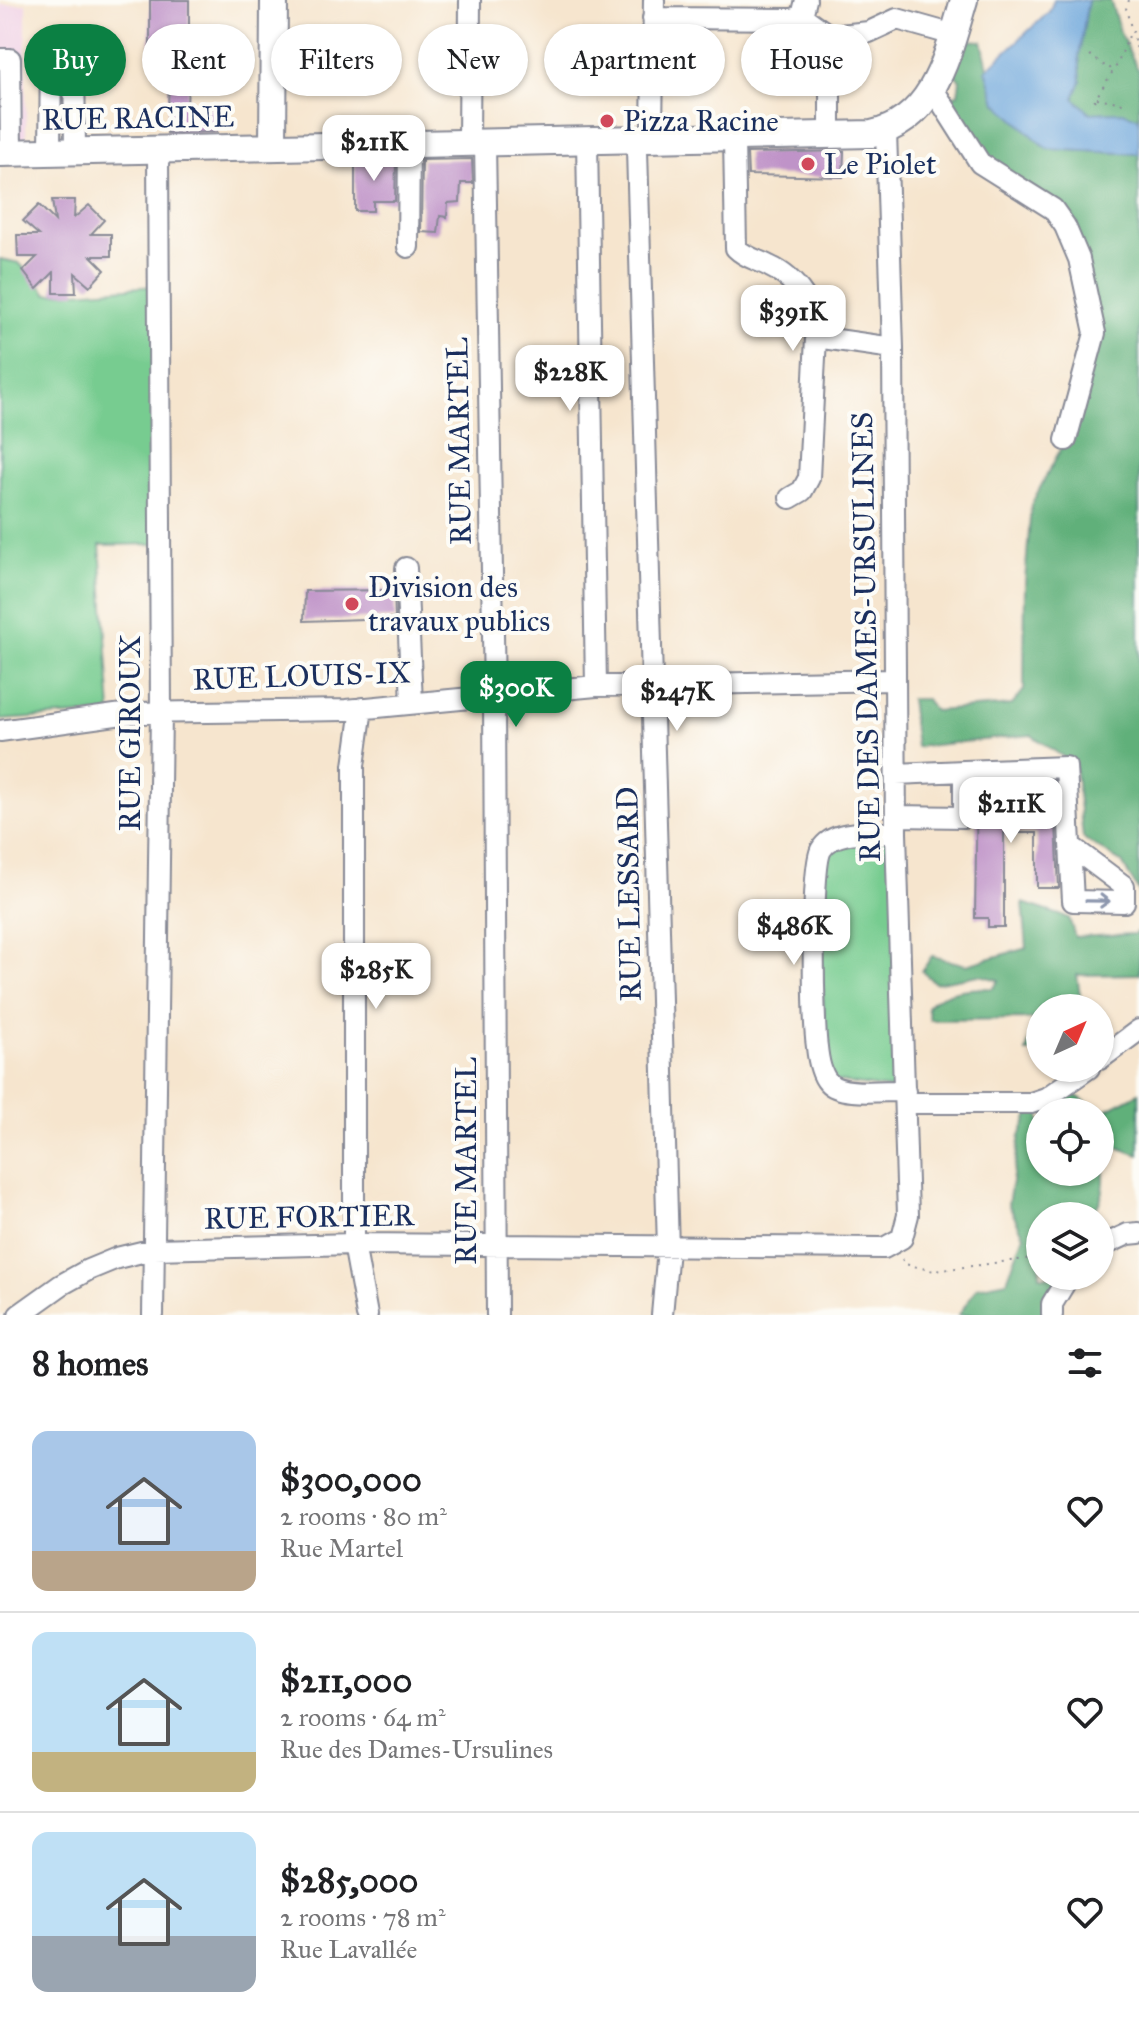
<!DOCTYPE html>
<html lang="en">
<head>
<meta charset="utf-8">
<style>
  :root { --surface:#fff; --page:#f6f6f6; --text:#202124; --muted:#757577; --line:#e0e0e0; --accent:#0b8043 }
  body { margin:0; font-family:"IM FELL Great Primer",serif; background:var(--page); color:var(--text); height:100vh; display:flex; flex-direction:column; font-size:30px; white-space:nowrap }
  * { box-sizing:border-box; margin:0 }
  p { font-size:26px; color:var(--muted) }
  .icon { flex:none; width:44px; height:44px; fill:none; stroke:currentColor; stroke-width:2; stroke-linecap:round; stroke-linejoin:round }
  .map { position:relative; height:1315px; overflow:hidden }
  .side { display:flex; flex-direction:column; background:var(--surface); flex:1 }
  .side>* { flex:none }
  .hud { position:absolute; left:24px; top:24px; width:1092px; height:72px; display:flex; gap:16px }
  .needle { width:52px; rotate:44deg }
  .fabs { position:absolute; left:1026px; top:994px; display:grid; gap:16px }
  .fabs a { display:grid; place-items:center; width:88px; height:88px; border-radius:50%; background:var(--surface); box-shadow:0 2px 6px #0004; font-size:40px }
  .price { position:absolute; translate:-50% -68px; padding:0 18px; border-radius:16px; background:#fff; color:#222; font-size:26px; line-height:52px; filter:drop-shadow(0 2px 4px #0008) }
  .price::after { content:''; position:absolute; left:50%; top:48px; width:24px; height:18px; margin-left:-12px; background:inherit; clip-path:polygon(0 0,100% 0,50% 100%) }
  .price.selected { background:var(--accent); color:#fff }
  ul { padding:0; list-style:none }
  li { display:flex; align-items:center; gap:24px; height:200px; padding:0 32px }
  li+li { border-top:2px solid var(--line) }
  li span { display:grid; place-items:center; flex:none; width:224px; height:160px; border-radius:16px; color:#555 }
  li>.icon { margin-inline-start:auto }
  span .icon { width:96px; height:96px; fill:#fffc; stroke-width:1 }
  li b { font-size:34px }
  h2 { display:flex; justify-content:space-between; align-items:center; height:96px; padding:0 32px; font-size:34px }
  .chip { padding:0 28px; border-radius:36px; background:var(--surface); box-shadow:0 2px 6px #0004; font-size:28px; line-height:72px }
  .chip.selected { background:var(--accent); color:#fff }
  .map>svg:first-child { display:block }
  .built { fill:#f0d0e5 }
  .green { fill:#77cc90; stroke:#497e77; stroke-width:2 }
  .forest { fill:#61b07a; stroke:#3e706c; stroke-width:2 }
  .water { fill:#6aa4da; stroke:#426a9c; stroke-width:2 }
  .building { fill:#bf93c8 }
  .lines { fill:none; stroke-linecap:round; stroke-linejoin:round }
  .minor-casing { stroke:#888a96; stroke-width:24 }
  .major-casing { stroke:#888a96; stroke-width:30 }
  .path { stroke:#888a96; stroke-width:2; stroke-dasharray:2 6; stroke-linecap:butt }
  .minor { stroke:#fff; stroke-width:20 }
  .major { stroke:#fff; stroke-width:26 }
  .oneway { stroke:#8d97ae }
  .poi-dot { fill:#d1495b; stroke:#fdfcf7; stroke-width:3 }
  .labels { text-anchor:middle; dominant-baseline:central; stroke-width:8; stroke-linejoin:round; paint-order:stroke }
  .street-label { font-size:30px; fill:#1b2f5e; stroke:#fdfcf7 }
  .poi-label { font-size:30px; fill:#1b2f5e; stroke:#fdfcf7; text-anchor:start }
</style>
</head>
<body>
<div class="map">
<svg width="1139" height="1315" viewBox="0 0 1139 1315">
  <rect width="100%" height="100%" fill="#fdfcf7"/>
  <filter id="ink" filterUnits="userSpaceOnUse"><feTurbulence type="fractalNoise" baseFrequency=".0125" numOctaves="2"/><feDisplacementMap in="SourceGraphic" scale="16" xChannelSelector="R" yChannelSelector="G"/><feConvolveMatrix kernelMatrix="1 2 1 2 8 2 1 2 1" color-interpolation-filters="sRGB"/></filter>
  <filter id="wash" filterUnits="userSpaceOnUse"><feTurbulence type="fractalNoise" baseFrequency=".006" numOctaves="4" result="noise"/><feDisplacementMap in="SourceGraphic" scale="32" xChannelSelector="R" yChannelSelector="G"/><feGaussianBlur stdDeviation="1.8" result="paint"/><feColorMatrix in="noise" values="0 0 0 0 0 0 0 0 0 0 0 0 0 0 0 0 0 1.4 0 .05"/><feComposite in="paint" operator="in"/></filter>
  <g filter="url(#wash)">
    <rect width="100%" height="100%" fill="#f6e5ce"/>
    <path class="built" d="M26 4V153H0V5Z"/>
    <path class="green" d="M0 259 19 263 48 294 155 286 159 544 100 545 111 713 0 720Z
      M896 833 905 1091 827 1080 817 865 822 849Z"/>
    <path class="forest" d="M1088 0H1110L1121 35 1139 71V118L1123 112 1090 113 1074 98 1081 81 1079 56Z
      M961 40 982 41 996 102 1047 149 1139 154V892L1122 863 1083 838 1075 765 1031 735 916 747 910 699H926L934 711 1012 705 1024 690 1025 582 1031 505 1066 439 1095 333 1066 228 999 175 945 99 958 94 960 80 953 73Z
      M1023 903 1069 918 1075 937 1134 934 1139 930V974L1077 975 1082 1008H1040V1052H1026L1035 1019 930 1020 927 1007C942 989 971 988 993 988L999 980 979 975 935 983 922 971 932 956 966 965 1027 948Z
      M1072 1093 1102 1112 1139 1093V1155L1100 1141V1112H1040V1172H1100V1146C1105 1171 1109 1197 1090 1216H1040V1276H1060L1047 1315H959L977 1287 1007 1281 1024 1235 1008 1204 1020 1136 1032 1108Z"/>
    <path class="water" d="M1054 0H1088L1079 56 1081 81 1074 98 1090 113 1123 112 1139 118V154L1047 149 996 102 986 70 1049 12Z"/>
    <g id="blocks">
      <path class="building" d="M150 0H189V52H150Z
        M169 82 188 83 187 106 217 108V132L167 133Z
        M844 151 843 177 748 175 747 153Z
        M472 159 473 183H461L460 202 448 203 447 217 440 216 438 233 421 232 422 160Z
        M396 160 395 201H373V211H355V161Z
        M52 200H75L74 218 89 205 104 220 91 234H111V256H91L105 270 90 286 75 273 76 293H54V272L37 289 23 271 37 257H18L17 235H39L23 221 39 205 55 221Z
        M394 590 395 618 304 621 305 591Z
        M1054 780 1059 888H1037V833H1004V927H988V918H975L977 784 1002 783V807H1037L1036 781Z"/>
    </g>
  </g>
  <g filter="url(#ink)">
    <use href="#blocks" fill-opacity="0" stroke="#888a96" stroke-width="2"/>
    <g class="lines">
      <defs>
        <path id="minor" d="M654 0 652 129 637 149 668 1249 662 1315
          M802 16 830 36 869 32 897 19 954 35
          M653 18 792 19 802 16 806 0
          M0 59H10L11 153
          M933 89 980 163 1053 209 1065 226 1079 259 1095 333 1066 440
          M830 137V36
          M734 138 736 248C746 258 756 259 769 266 796 278 818 309 816 337
          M587 140 596 686
          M469 143 470 0
          M485 143 494 695 497 1315
          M50 152 51 48 62 39 74 48 75 152
          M408 247 409 144
          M790 498 802 491 809 478 816 337 893 348
          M406 568 412 703
          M362 708 354 766V1244L367 1315
          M0 731 130 713 346 710 596 686 894 680
          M964 771 1066 767 1073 901 1124 902V886L1072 847
          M896 774 964 771V817L896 816
          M896 833C875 834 834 827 821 850 811 869 813 1020 817 1047 818 1057 821 1074 828 1082 841 1097 885 1090 905 1091
          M1100 1059 1139 1030
          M906 1103H1031L1046 1098 1089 1068
          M1100 1247 1128 1234 1139 1233
          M19 1315 61 1285 88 1270 117 1258 154 1249 354 1244 884 1248 902 1238 908 1215 896 833 893 348 886 131
          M153 1315 161 711 158 151
          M1052 1315V1304L1069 1276"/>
        <path id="major" d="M273 146 274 0
          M0 153 872 134C935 120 948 53 964 0"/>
      </defs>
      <use href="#minor" class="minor-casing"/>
      <use href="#major" class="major-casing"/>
      <path class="path" d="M1129 0 1126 9 1139 57
        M1132 31 1139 36
        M1090 55 1109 69 1116 64
        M1097 98 1123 103
        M1094 101 1117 65 1131 31
        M902 1259 905 1264 934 1271 1040 1257"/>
      <use href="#minor" class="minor"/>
      <use href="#major" class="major"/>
    </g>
    <defs><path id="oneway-shaft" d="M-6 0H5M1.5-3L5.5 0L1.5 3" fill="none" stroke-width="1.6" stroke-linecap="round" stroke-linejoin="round" transform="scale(2)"/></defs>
    <use class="oneway" href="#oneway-shaft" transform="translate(1098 901) rotate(1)"/>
  </g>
  <g class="poi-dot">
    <circle cx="607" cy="121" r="8"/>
    <circle cx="808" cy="164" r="8"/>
    <circle cx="352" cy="604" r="8"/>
  </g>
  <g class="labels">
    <g class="street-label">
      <text transform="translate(138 118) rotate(-1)">RUE RACINE</text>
      <text transform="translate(459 441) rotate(-91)">RUE MARTEL</text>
      <text transform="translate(866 637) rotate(-91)">RUE DES DAMES-URSULINES</text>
      <text transform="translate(302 676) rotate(-2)">RUE LOUIS-IX</text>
      <text transform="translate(130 733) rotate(-90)">RUE GIROUX</text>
      <text transform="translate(629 894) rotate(-91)">RUE LESSARD</text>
      <text transform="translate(466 1161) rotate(-90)">RUE MARTEL</text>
      <text transform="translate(309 1217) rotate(-1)">RUE FORTIER</text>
    </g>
    <g class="poi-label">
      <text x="623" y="121">Pizza Racine</text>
      <text x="824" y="164">Le Piolet</text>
      <text x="368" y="587">Division des<tspan x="368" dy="34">travaux publics</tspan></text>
    </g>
  </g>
</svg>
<div class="fabs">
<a><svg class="needle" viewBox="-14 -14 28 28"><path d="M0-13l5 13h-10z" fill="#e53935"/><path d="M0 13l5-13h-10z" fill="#757577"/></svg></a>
<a><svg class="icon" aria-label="locate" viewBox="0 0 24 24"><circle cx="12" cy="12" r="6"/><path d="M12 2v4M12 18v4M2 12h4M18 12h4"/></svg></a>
<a><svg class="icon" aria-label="layers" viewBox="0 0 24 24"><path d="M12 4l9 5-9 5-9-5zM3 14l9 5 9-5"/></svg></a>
</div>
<b class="price" style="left:374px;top:183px">$211K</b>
<b class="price" style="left:793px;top:353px">$391K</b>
<b class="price" style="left:570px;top:413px">$228K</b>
<b class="price selected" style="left:516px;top:729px">$300K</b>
<b class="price" style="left:677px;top:733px">$247K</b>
<b class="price" style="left:1011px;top:845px">$211K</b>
<b class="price" style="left:794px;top:967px">$486K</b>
<b class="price" style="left:376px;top:1011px">$285K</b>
<div class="hud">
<a class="chip selected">Buy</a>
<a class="chip">Rent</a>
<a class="chip">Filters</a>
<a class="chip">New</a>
<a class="chip">Apartment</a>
<a class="chip">House</a>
</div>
</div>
<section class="side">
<h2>8 homes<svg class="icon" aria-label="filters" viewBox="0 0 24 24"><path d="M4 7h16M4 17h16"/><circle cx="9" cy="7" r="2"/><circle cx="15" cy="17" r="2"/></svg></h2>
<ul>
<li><span style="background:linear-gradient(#a9c7e8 75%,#b9a48a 0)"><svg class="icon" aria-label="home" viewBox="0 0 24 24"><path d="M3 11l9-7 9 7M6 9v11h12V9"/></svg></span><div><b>$300,000</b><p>2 rooms · 80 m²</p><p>Rue Martel</p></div><svg class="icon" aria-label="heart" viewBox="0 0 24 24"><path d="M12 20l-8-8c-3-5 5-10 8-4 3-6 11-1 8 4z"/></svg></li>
<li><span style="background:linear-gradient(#bfe0f5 75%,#c2b280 0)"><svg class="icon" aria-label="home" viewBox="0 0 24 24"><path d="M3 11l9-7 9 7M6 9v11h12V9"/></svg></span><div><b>$211,000</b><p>2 rooms · 64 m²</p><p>Rue des Dames-Ursulines</p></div><svg class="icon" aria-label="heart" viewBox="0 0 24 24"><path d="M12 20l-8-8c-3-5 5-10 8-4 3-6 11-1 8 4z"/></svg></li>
<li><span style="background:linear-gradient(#bfe0f5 65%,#9aa5b1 0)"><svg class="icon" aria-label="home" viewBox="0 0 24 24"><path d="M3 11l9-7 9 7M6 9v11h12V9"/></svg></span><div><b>$285,000</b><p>2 rooms · 78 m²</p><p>Rue Lavallée</p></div><svg class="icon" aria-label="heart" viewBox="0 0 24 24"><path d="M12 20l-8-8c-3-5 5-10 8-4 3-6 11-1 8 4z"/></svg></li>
</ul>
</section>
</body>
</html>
